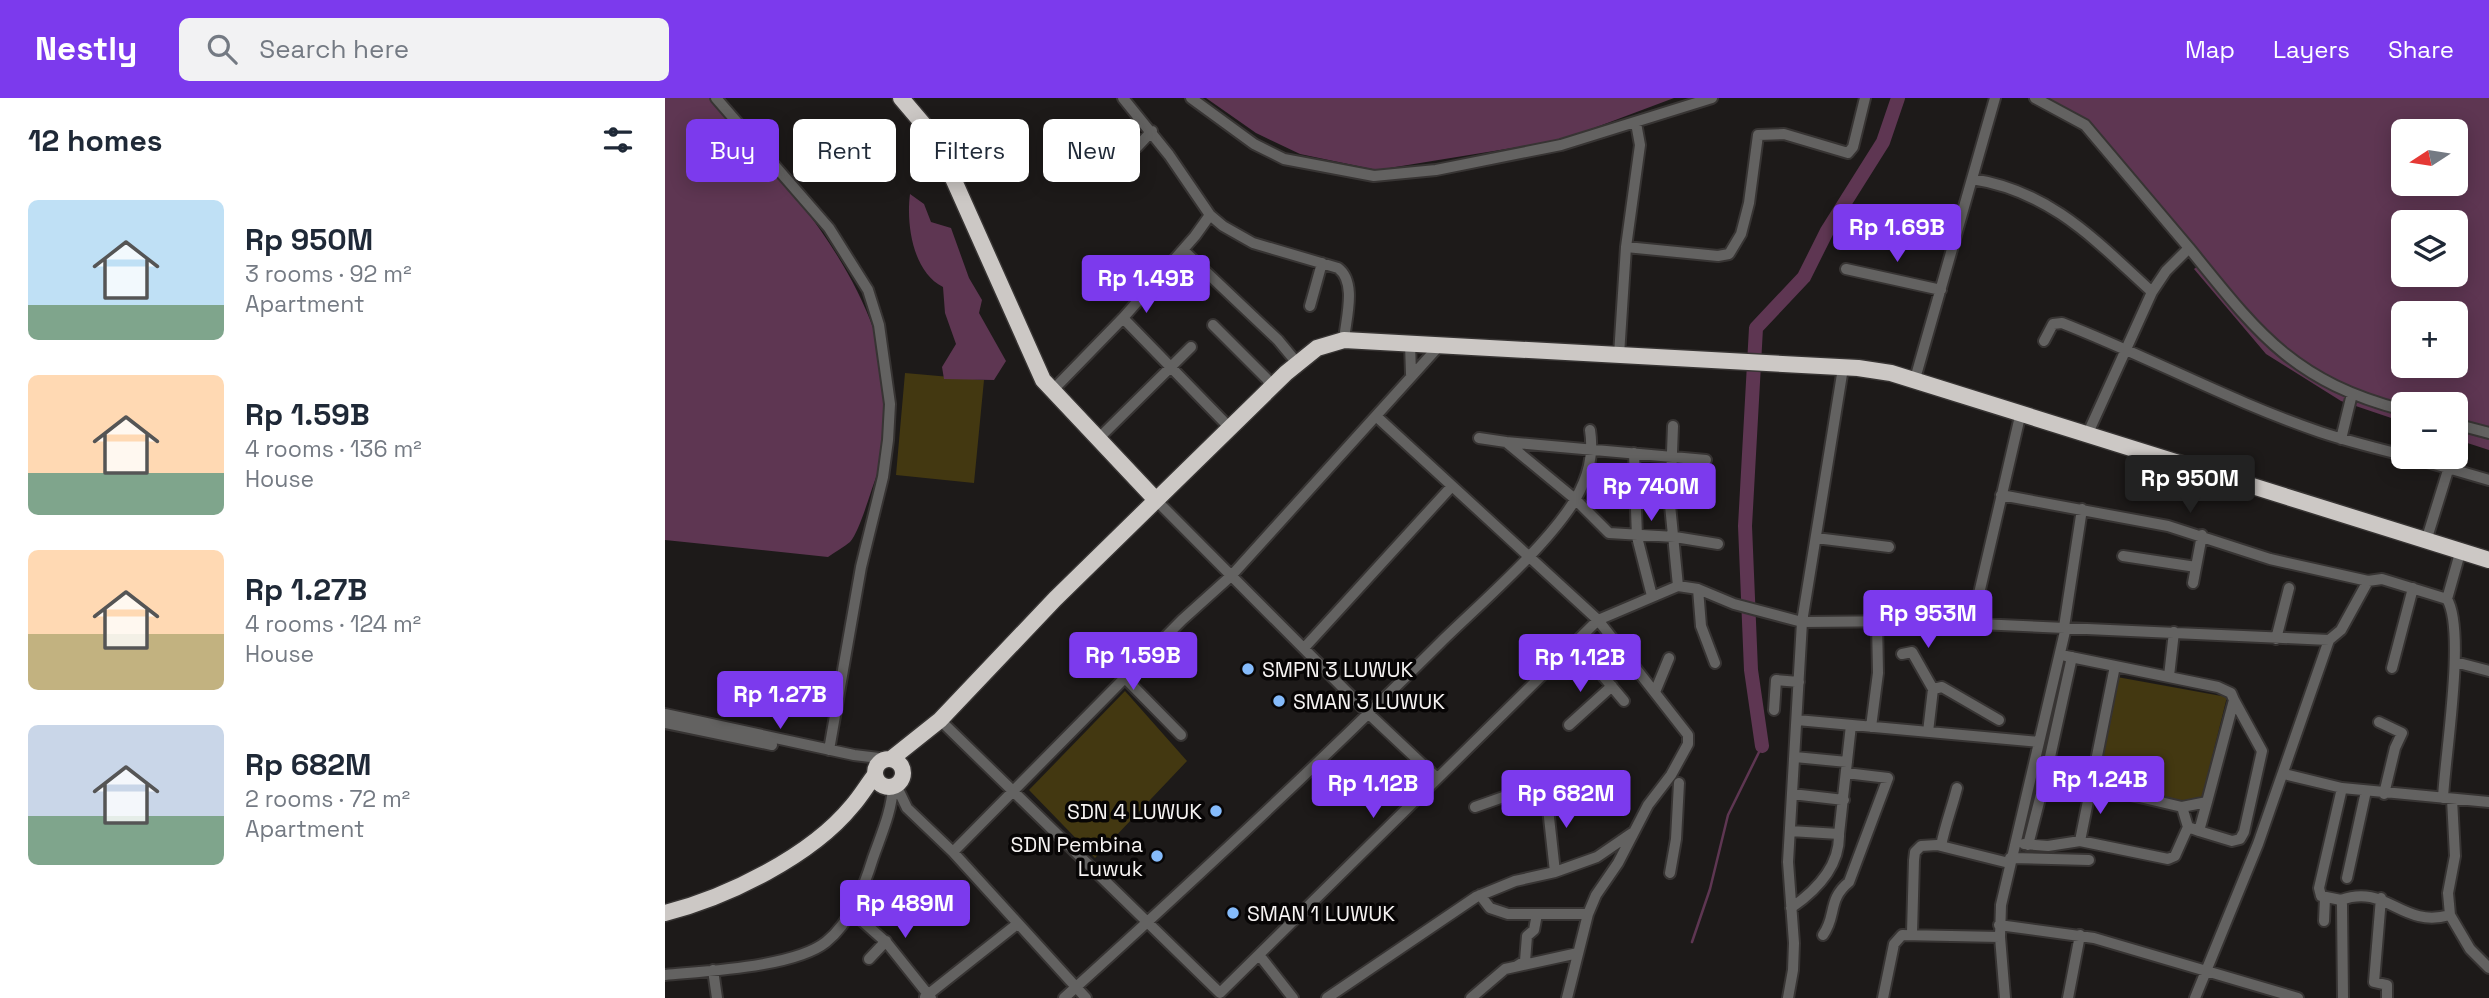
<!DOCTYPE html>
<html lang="en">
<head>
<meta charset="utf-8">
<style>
  :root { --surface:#fff; --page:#f2f2f3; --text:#1f2937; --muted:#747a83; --accent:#7c3aed }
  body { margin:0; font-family:"Space Grotesk",sans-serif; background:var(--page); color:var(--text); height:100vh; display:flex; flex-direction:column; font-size:26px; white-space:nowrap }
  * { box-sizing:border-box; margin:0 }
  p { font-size:23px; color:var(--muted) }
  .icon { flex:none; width:38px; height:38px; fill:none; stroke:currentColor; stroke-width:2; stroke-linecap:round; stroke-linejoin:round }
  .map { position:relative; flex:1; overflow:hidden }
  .side { display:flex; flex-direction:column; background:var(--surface); width:665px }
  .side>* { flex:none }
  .top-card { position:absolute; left:21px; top:21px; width:665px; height:63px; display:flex; gap:14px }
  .needle { width:46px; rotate:258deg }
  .controls { position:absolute; left:1726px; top:21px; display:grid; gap:14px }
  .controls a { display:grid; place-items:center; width:77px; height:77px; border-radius:10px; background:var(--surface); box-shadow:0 4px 18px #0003; font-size:35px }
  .price { position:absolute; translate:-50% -60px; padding:0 16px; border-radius:7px; background:var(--accent); color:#fff; font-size:23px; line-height:46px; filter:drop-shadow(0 2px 4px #0008) }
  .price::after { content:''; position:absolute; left:50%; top:42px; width:21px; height:16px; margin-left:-10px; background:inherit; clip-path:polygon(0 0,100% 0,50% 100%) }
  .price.active { background:#222; color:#fff }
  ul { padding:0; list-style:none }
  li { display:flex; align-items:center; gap:21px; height:175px; padding:0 28px }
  li span { display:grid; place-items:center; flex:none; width:196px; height:140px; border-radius:10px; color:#555 }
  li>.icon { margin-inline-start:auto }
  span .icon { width:84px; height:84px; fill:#fffc; stroke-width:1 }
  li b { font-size:30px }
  h2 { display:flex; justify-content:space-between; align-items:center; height:84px; padding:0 28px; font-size:30px }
  .tag { padding:0 24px; border-radius:10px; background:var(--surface); box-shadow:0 4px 18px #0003; font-size:24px; line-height:63px }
  .tag.active { background:var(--accent); color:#fff }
  header { display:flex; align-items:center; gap:42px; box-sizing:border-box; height:98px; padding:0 35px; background:var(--accent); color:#fff }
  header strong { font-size:33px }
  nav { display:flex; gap:38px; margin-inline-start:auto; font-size:24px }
  .search { width:490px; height:63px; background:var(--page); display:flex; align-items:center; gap:18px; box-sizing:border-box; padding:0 24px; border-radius:10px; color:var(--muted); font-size:26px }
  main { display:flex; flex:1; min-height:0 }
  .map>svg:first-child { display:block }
  .green { fill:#433811 }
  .water { fill:#5e3652; fill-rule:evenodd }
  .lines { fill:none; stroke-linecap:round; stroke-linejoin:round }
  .stream { stroke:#5e3652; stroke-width:2.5 }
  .river { stroke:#5e3652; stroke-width:14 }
  .minor-casing { stroke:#373433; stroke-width:14 }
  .highway-casing { stroke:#373433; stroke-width:19 }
  .minor { stroke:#636261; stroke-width:10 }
  .highway { stroke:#ccc8c5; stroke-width:16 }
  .poi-dot { fill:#85bbfb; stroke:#070505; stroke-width:2.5 }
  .labels { text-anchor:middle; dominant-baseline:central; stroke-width:7; stroke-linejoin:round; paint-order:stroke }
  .poi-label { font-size:21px; fill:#f6f3f2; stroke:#070505; text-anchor:start }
</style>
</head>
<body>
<header>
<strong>Nestly</strong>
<div class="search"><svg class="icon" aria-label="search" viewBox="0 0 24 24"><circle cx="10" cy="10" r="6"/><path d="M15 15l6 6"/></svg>Search here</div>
<nav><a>Map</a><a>Layers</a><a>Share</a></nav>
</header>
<main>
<section class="side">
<h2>12 homes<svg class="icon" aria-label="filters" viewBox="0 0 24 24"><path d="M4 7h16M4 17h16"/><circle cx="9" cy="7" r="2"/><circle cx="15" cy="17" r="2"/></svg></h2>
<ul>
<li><span style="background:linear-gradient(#bfe0f5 75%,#7fa58c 0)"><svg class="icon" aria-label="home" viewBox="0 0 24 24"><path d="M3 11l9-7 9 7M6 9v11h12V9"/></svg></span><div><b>Rp 950M</b><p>3 rooms · 92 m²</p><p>Apartment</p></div></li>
<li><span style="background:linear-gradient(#ffd9b3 70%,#7fa58c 0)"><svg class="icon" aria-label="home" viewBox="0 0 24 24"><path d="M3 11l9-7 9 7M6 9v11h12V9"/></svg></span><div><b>Rp 1.59B</b><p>4 rooms · 136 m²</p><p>House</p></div></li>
<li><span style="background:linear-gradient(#ffd9b3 60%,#c2b280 0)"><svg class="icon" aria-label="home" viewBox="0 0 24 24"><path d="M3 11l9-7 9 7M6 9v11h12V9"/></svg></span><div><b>Rp 1.27B</b><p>4 rooms · 124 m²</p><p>House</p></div></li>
<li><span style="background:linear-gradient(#c9d6e8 65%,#7fa58c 0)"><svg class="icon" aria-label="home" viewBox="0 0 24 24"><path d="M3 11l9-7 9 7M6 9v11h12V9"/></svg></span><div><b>Rp 682M</b><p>2 rooms · 72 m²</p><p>Apartment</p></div></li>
</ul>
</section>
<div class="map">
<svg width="1824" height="900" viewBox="0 0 1824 900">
  <rect width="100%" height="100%" fill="#1d1a19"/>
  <path class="green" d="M240 275 319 282 309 385 231 377Z
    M1452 579 1562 599 1535 708 1429 683Z
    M460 593 522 663 430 760 364 692Z"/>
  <path class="water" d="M0 0H45C135 99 267 239 209 385 204 399 194 434 185 444 179 449 170 454 163 459L0 442Z
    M541 0H1009L897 42 712 72 635 56 591 35Z
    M1377 0H1824V352L1790 341V306H1738V324L1676 303 1601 256 1529 171 1539 163 1425 26ZM1738 33H1790V86H1738ZM1738 124H1790V177H1738ZM1738 215H1790V268H1738Z
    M245 96 259 106 266 124 286 130 304 180 317 202 314 215 341 263 329 282 279 281 277 269 291 246 280 215 278 189C248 174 241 127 245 96Z"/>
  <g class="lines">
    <path class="stream" d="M1027 844 1045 791 1063 717 1097 648"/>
    <path class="river" d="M1097 648 1086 572 1080 428 1091 230 1139 179 1162 133 1218 44 1233 0"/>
    <defs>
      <path id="minor" d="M51 0 164 130 203 192 214 227 225 306 223 342 218 379 196 469 164 652
        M458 0 504 57 545 117 558 128 588 145 673 170C692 184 681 220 679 242
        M526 0 589 46 619 61 709 78 771 72 896 47 1047 0
        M1370 0 1420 27 1524 150 1501 173 1487 194 1423 335
        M420 68 435 52 472 49 487 33
        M1307 81C1386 93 1431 143 1487 194
        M961 149 975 47 971 25
        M1524 150C1592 234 1627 283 1738 312
        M518 152 613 242 632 265
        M1181 171 1276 192
        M645 208 657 165
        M458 220 564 329
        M548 227 602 281 606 289
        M1379 243 1388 226 1397 225C1484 259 1567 304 1655 334 1682 343 1710 350 1738 357
        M745 245 746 276
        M954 257 961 149 1053 158 1064 156 1076 136 1084 105 1093 37 1119 36 1183 55 1188 49 1200 0
        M1250 281 1330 0
        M387 293 458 220 530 138 545 117
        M711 318 933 522 1023 637V646L1006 677 983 707 953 765 931 797 923 816 902 900
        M1790 326 1824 335
        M1008 328 1005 407 1013 488
        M814 340 841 344 910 401 944 435 1010 439 1053 446
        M1676 341 1687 296
        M432 342 526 249
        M841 344 1041 362
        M969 355 972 439 987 498
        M1745 359 1824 382
        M1336 397 1503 428 1605 461 1703 483 1717 481 1782 501C1801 533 1780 657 1778 700
        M491 402 704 616 772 680
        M1151 440 1224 449
        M1761 443 1784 369
        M1458 458 1531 469
        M1528 485 1537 437
        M1033 491 1036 528 1050 565
        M1782 501 1795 455
        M1307 526 1356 314
        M1399 529 1417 411
        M1611 541 1624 490
        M640 549 787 388
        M955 550 933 572 959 603
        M1237 556 1247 554 1268 591 1263 634
        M1401 558 1450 568
        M1790 564 1824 573
        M1727 570 1748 490
        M1504 578 1509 534
        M460 580 516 637
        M1268 591 1277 589 1334 622
        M990 594 1004 560
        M1109 612 1111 582 1134 584
        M0 616 189 657 222 661
        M275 622 555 895 933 522 1013 488 1033 491 1069 506 1137 524 1248 523 1664 542 1676 532 1703 483
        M1132 622 1374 644
        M1714 624 1737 635 1730 650 1719 696
        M0 625 107 647
        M904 627 947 588
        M1206 629 1213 575 1212 523
        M1130 659 1182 664
        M1619 676 1677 690 1824 704
        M1381 677 1407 559
        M231 687 242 710 288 754 421 900
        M1677 690 1654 790 1656 798 1676 802 1677 807 1678 900
        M1127 696 1179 702
        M1787 701 1790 758 1783 795 1785 817 1805 851 1824 870
        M810 709 844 697 847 699 877 686 881 692 890 774
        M1517 709 1523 729 1534 733 1542 704
        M1125 733 1174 736C1175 768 1152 792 1126 810
        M1534 733 1567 743 1575 741 1579 734 1597 653 1569 602
        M1174 736 1186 627
        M1359 746 1383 748 1415 743 1503 761 1510 758 1523 729
        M1363 747 1381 677 1517 709 1542 704 1569 602 1566 595 1553 589 1450 568 1415 743
        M1276 748C1280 727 1287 710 1292 690
        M288 754 517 522 567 477 775 247
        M1345 760 1424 762
        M1005 775 1011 741 1014 685
        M1682 780 1701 693
        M815 797 825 810 843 816H923
        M1716 800 1709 884 1722 887V900
        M1676 802C1722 785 1736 831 1785 817
        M186 813 222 845 266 900
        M1659 823 1660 800
        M1334 827 1429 840 1633 900
        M1247 835 1249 762 1250 754 1256 748 1272 747 1344 765
        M1158 837C1172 818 1162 802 1184 784L1223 680 1181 675
        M595 858 628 900
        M204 861 221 843
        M852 868 860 863 862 838 869 832 872 816
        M48 872 52 900
        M0 877C41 873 130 869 161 844 186 824 199 789 208 760 216 737 227 713 228 688
        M260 899 351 827
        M399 900C527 784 654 666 776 544 816 505 881 449 910 402 923 379 929 358 925 332
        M662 900 811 799 850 783 890 774 932 759 967 735
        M806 900 840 871 913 855
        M1123 900 1128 872 1129 845 1123 764 1137 524 1178 270
        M1218 900 1229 846 1237 837 1335 839
        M1340 900 1335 839 1336 807 1401 529
        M1403 900 1415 837
        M1530 900 1593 746 1664 542"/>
      <path id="highway" d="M236 0 270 40 378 282 491 402
        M226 661 275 622 390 501 621 275 652 250 679 242 1193 270 1226 275 1824 462
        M210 675a14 14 0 1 1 28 0a14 14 0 1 1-28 0Z
        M0 815C63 799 146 758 187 708 196 698 202 687 210 677"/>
    </defs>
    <use href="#minor" class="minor-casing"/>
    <use href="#highway" class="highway-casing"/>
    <use href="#minor" class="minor"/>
    <use href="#highway" class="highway"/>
  </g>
  <g class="poi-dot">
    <circle cx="583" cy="571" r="7"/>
    <circle cx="614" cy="603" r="7"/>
    <circle cx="551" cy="713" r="7"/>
    <circle cx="492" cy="758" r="7"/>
    <circle cx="568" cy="815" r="7"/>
  </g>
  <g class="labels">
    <g class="poi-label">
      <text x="597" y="571">SMPN 3 LUWUK</text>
      <text x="628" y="603">SMAN 3 LUWUK</text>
      <text x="537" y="713" text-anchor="end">SDN 4 LUWUK</text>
      <text x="478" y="746" text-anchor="end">SDN Pembina<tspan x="478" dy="24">Luwuk</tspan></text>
      <text x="582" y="815">SMAN 1 LUWUK</text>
    </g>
  </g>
</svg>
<div class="controls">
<a><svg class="needle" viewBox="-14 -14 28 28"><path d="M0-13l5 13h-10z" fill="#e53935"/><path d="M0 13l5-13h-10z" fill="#747a83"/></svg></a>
<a><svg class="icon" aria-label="layers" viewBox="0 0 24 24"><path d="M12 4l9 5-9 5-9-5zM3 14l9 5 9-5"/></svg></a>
<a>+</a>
<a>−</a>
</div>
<b class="price" style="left:1232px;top:166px">Rp 1.69B</b>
<b class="price" style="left:481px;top:217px">Rp 1.49B</b>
<b class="price active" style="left:1525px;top:417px">Rp 950M</b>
<b class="price" style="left:986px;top:425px">Rp 740M</b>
<b class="price" style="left:1263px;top:552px">Rp 953M</b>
<b class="price" style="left:468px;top:594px">Rp 1.59B</b>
<b class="price" style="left:915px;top:596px">Rp 1.12B</b>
<b class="price" style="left:115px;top:633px">Rp 1.27B</b>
<b class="price" style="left:1435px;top:718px">Rp 1.24B</b>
<b class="price" style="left:708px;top:722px">Rp 1.12B</b>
<b class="price" style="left:901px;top:732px">Rp 682M</b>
<b class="price" style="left:240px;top:842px">Rp 489M</b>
<div class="top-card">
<a class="tag active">Buy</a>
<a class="tag">Rent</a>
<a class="tag">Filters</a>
<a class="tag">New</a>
</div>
</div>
</main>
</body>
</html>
